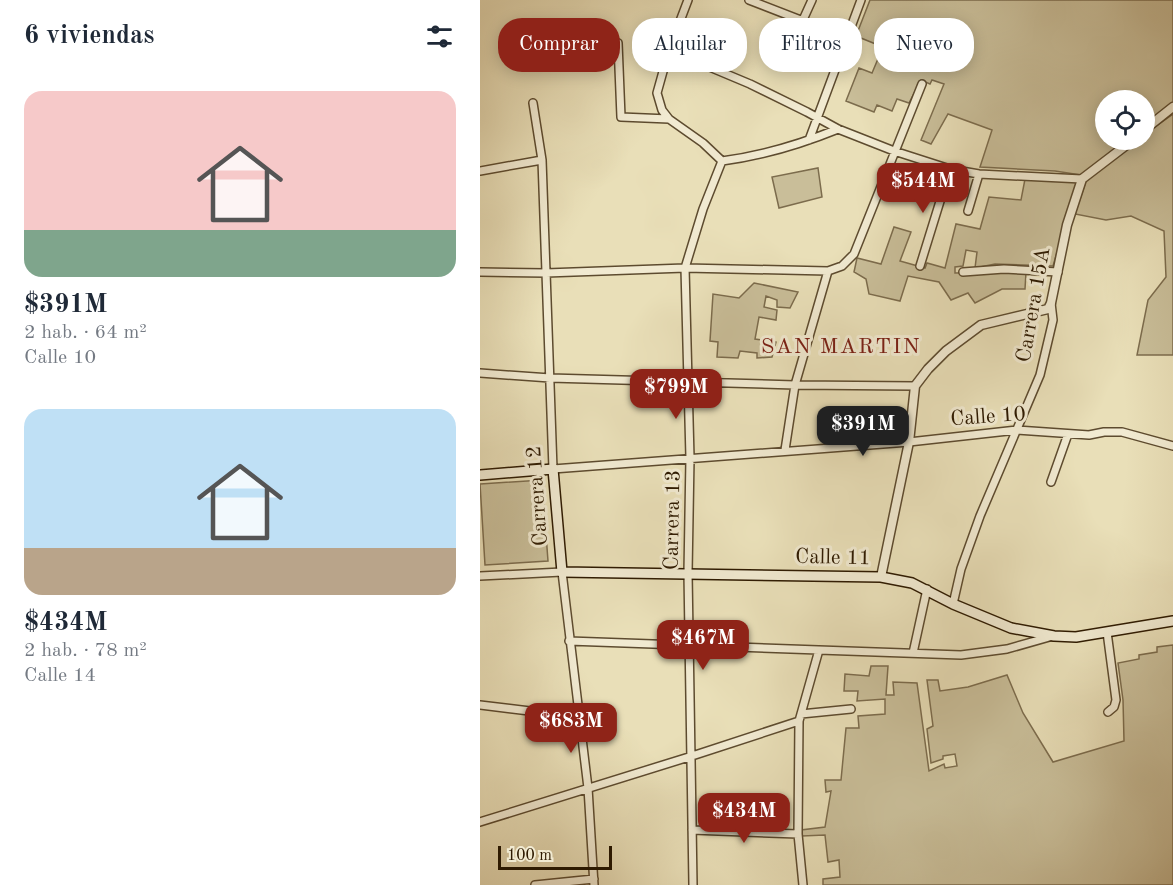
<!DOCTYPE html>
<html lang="es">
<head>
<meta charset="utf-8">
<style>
  :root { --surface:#fff; --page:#f2f2f3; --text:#1f2937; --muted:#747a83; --accent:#8f2418 }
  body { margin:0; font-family:"Old Standard TT",serif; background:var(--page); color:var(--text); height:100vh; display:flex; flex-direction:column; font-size:22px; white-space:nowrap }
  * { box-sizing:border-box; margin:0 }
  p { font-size:20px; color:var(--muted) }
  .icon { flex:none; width:33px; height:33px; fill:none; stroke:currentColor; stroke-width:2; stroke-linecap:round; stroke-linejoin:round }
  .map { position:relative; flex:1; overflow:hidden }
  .sheet { display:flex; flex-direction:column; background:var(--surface); width:480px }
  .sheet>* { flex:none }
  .guide { position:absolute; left:18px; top:18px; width:570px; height:54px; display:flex; gap:12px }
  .controls { position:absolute; left:615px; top:90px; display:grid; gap:12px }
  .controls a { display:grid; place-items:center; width:60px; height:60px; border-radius:50%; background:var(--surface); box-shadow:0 3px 15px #0003; font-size:30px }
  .scale { position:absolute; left:18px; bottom:15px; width:114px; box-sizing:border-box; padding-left:6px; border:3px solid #2e1a01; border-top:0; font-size:16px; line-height:21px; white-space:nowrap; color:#2e1a01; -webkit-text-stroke:4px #f1ead1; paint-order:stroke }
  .price { position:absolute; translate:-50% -51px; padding:0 14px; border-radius:12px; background:var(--accent); color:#fff; font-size:20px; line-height:39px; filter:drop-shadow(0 2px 3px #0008) }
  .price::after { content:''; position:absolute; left:50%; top:36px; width:18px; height:14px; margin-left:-9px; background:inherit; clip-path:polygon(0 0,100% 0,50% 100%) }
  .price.selected { background:#222; color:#fff }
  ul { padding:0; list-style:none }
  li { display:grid; align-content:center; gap:12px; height:318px; padding:0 24px }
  li span { display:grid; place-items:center; height:186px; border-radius:18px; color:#555 }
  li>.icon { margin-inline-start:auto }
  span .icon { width:108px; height:108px; fill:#fffc; stroke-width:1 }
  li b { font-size:26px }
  h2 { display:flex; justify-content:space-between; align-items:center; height:72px; padding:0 24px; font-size:26px }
  .pill { padding:0 21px; border-radius:24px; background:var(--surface); box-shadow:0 3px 15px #0003; font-size:21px; line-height:54px }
  .pill.selected { background:var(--accent); color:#fff }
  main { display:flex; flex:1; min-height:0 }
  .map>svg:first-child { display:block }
  .green { fill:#c9be99; stroke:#7c6c4d; stroke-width:1.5 }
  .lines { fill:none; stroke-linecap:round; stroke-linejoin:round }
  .minor-casing { stroke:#5d4b2f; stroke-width:10 }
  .tertiary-casing { stroke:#5d4b2f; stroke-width:11 }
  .secondary-casing { stroke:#2e1a01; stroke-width:12 }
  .minor { stroke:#f1ead1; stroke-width:7 }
  .tertiary { stroke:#f1ead1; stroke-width:8 }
  .secondary { stroke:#f1ead1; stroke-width:9 }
  .labels { text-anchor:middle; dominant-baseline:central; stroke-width:6; stroke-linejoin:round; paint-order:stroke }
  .street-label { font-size:21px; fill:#2e1a01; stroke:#f1ead1 }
  .neighbourhood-label { font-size:22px; letter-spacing:1.5px; fill:#7a1f14; stroke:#f1ead1 }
</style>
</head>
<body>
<main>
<section class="sheet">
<h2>6 viviendas<svg class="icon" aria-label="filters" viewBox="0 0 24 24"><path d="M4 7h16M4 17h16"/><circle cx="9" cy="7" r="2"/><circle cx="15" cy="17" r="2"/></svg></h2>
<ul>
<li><span style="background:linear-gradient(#f6c9c9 75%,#7fa58c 0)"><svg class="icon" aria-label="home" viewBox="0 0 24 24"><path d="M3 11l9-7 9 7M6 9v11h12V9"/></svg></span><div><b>$391M</b><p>2 hab. · 64 m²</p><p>Calle 10</p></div></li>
<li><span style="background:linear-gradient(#bfe0f5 75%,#b9a48a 0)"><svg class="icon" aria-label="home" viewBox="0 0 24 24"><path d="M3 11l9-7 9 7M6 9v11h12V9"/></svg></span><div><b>$434M</b><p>2 hab. · 78 m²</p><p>Calle 14</p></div></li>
</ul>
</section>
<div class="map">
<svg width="693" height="885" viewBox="0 0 693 885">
  <rect width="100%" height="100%" fill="#e9dfb8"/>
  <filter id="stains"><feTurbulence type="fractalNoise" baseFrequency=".00333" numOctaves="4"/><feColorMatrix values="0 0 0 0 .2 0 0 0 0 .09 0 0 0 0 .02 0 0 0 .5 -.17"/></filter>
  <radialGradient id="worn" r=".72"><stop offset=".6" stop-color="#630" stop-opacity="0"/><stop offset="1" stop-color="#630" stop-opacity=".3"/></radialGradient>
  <path class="green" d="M390 0H693V105L665 125 664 100H626V140H646L601 175 575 171 500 167 512 130 468 114 451 144 441 140 464 84 452 80 450 84 441 80 429 103 417 99 412 111 397 105 394 112 366 101 379 68 392 73 403 47 376 36Z
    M693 114V355H657L668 300 686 277 684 231 651 216 626 220 595 214 607 178 657 140H664L665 134Z
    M338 168 342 197 299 208 292 177Z
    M545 179 598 182 573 266 515 264 495 268 497 252 486 250 483 266 475 267V273L546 272 545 289H522L495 303 488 293 471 300 459 282 428 276 420 301 389 294 386 279 374 272 377 258 401 264 414 227 431 232 420 261 445 268 447 263 465 268 476 224 500 229 509 197 541 200Z
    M274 283 318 292 310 308 297 307V300L286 296 284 307 297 310 296 320 279 317 275 339 296 342 292 357 277 358V353L260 351 258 358 237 357 238 342 230 341 233 294 259 298Z
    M62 480 68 561 5 565 0 484Z
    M693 645V885H343V879L360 877 359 860 348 862 345 835 322 836 321 830 345 827 351 791 346 792 345 780H361L366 728H379L378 716 405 714V699L377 701 378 691H364L365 674 389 676 391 666H408L406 695H414L413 682 437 683 449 771 464 764 465 768 477 766 475 754 463 756V759L451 763 447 729 453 726 447 680H458L460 691 488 687 527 675 543 713 573 762 644 741 643 700 638 663 659 659V655L677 652V647Z"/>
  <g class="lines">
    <defs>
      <path id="minor" d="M269 0 367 38
        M322 22 332 0
        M138 43 141 117 189 119 223 143 242 161C281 156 321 144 358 129
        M189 50 270 84 327 112 358 129 414 151 470 169 499 174 602 179
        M53 103 62 160 73 469 429 442 537 430 609 435 624 432H642L693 446
        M189 119 182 110 177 93 189 50 208 0
        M329 140 381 0
        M0 171 62 160
        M488 211 499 174
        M440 266 470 169
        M0 272 66 273 205 268 348 271
        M483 272 524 269 578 272
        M0 373 70 378 315 385 435 386
        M305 450 315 385 348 271 362 266 374 254 442 84
        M571 482 588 434
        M0 576 82 572 108 788 114 885
        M473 604 481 569 500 516 560 375 573 320 571 303
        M627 632 636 700 634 707 628 712
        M89 641 481 655 527 649 573 636
        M433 653 447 589
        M0 705 99 717
        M321 714 371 709
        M0 822 212 756 319 721
        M212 830 318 834
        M55 885 114 879
        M213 885 208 573 210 458 205 268 223 209 242 161
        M323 885 318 834 319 721 339 650"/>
      <path id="tertiary" d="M664 130 693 107
        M401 577 429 442 435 386 448 369 466 351 501 325 568 309 571 303 587 225 602 179 653 140"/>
      <path id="secondary" d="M0 475 73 469 82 572 401 577 432 583 473 604 531 628 574 636 596 637 693 621"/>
    </defs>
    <use href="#minor" class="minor-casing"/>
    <use href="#tertiary" class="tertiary-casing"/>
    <use href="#secondary" class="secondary-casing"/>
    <use href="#minor" class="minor"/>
    <use href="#tertiary" class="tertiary"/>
    <use href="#secondary" class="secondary"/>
  </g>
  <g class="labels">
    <g class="street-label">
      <text transform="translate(554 305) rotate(-80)">Carrera 15A</text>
      <text transform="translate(508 417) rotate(-4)">Calle 10</text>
      <text transform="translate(58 496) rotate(-94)">Carrera 12</text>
      <text transform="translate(193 520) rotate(-89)">Carrera 13</text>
      <text transform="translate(353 558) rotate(1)">Calle 11</text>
    </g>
    <g class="neighbourhood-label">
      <text x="361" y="347">SAN MARTIN</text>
    </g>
  </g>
  <rect width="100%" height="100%" filter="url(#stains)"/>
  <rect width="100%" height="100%" fill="url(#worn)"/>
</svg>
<div class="controls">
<a><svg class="icon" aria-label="locate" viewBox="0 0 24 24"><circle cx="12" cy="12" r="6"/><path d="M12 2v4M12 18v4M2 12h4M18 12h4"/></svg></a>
</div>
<div class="scale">100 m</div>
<b class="price" style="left:443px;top:214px">$544M</b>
<b class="price" style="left:196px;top:420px">$799M</b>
<b class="price selected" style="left:383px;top:457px">$391M</b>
<b class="price" style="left:223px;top:671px">$467M</b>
<b class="price" style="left:91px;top:754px">$683M</b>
<b class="price" style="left:264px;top:844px">$434M</b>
<div class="guide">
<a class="pill selected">Comprar</a>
<a class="pill">Alquilar</a>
<a class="pill">Filtros</a>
<a class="pill">Nuevo</a>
</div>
</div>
</main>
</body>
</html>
